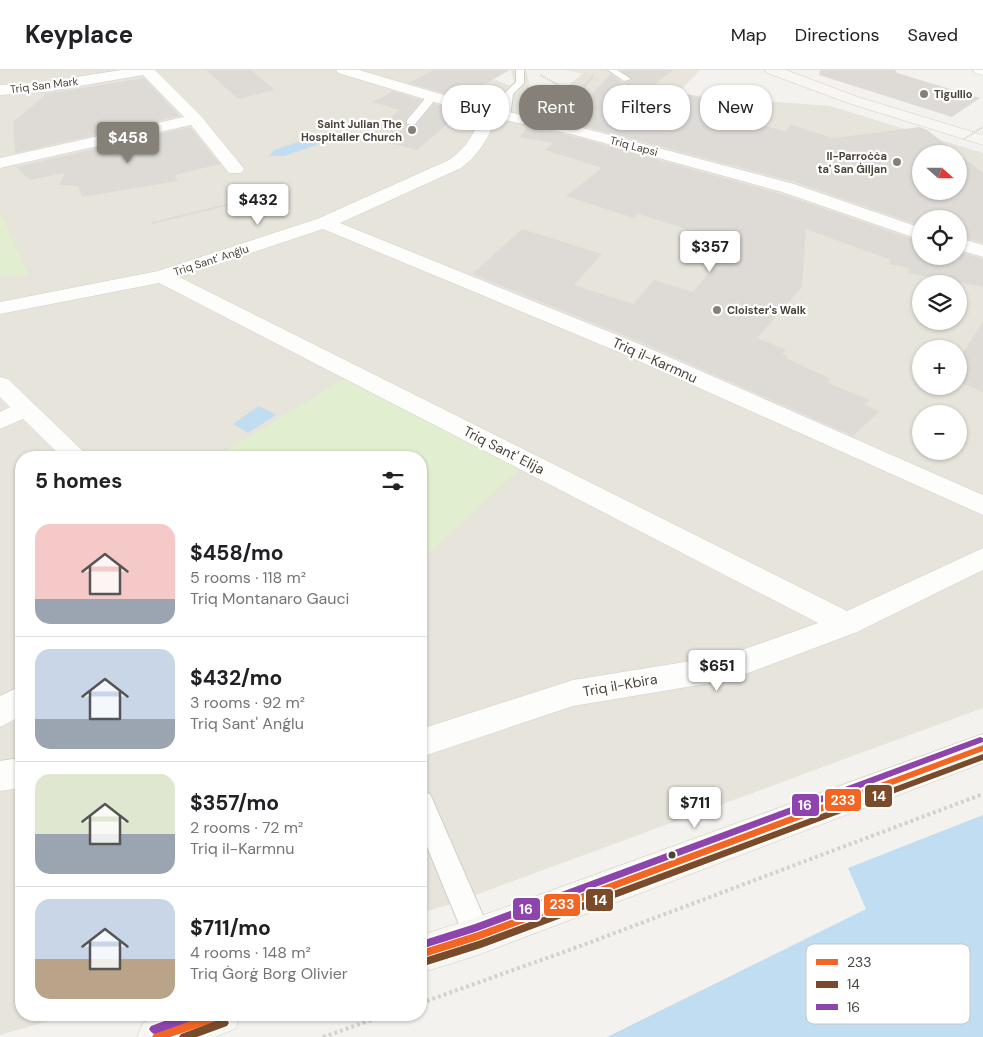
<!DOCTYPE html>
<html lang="en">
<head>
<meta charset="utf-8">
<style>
  :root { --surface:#fff; --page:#f6f6f6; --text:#202124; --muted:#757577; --line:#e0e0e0; --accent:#868178 }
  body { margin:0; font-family:"DM Sans",sans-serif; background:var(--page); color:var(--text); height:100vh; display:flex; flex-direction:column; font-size:19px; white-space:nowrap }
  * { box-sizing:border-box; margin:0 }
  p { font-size:16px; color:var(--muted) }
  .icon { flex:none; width:28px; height:28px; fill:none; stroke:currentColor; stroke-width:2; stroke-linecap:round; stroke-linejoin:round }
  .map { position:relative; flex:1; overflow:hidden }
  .side { position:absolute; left:15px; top:381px; width:412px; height:570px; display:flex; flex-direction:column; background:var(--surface); border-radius:20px; box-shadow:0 1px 4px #0004 }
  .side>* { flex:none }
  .banner { position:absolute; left:442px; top:15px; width:465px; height:45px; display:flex; gap:10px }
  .needle { width:32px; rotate:111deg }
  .fabs { position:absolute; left:912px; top:75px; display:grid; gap:10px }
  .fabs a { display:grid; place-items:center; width:55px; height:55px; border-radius:50%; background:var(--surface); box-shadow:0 1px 4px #0004; font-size:25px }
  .price { position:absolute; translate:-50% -42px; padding:0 11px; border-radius:5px; background:#fff; color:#222; font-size:16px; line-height:32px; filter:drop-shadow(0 1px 2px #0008) }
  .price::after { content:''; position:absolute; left:50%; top:30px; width:15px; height:11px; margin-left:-8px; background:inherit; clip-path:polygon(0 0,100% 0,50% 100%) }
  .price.current { background:var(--accent); color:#fff }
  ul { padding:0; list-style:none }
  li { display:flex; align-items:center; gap:15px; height:125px; padding:0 20px }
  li+li { border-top:1px solid var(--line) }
  li span { display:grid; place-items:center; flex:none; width:140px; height:100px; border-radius:15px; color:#555 }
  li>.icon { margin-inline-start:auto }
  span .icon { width:60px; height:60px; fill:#fffc; stroke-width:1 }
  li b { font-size:21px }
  h2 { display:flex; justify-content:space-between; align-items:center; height:60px; padding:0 20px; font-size:21px }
  .tag { padding:0 18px; border-radius:20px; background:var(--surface); box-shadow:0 1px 4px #0004; font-size:18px; line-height:45px }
  .tag.current { background:var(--accent); color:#fff }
  header { display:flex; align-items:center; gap:30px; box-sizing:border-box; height:70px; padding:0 25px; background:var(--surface); border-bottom:1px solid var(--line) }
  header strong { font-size:24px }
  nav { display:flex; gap:28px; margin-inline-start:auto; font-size:18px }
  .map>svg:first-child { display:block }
  .residential { fill:#e7e4dc; fill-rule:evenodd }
  .education { fill:#eae5da }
  .green { fill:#e1eecf }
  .parking { fill:#e6e3df }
  .water { fill:#c0ddf1 }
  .building { fill:#dedbd6 }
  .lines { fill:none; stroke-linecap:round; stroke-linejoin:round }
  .service-casing { stroke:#d2d0cb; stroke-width:2 }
  .pedestrian-casing { stroke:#d2d0cb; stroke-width:2 }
  .minor-casing { stroke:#d2d0cb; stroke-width:1 }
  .secondary-casing { stroke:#d3cfc5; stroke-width:1 }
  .path-far1 { stroke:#d3d2cc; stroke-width:2; stroke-dasharray:1 1; stroke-linecap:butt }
  .path { stroke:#d3d2cc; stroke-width:4; stroke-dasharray:3 3; stroke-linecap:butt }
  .service { fill:#fdfdfc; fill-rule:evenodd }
  .pedestrian { fill:#fdfdfc; fill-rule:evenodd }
  .minor { fill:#fdfdfc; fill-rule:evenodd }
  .secondary { fill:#f7f6f1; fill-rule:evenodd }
  .path-bridge { stroke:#d3d2cc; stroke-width:2; stroke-dasharray:1 1; stroke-linecap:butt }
  .bus-1-casing { stroke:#fff; stroke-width:4 }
  .bus-2-casing { stroke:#fff; stroke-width:4 }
  .bus-3-casing { stroke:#fff; stroke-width:4 }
  .bus-1 { fill:#f26522; fill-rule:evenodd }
  .bus-2 { fill:#7a4b2a; fill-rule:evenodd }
  .bus-3 { fill:#8e44ad; fill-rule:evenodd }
  .poi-dot { fill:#868178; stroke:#fff; stroke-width:2 }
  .bus-dot { fill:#4b4439; stroke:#fff; stroke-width:2 }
  .labels { text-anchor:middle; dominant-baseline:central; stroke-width:4.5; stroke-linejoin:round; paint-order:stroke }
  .far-street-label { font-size:11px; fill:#4b4439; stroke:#fff }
  .far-poi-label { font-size:11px; font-weight:bold; fill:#4b4439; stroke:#fff; text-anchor:start }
  .street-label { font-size:14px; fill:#4b4439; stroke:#fff }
  .key { fill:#fff; stroke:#c9c7c4; stroke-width:1 }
  .key-label { font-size:14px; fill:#4b4439 }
  .line-badge { stroke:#fff; stroke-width:2 }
  .badge-label { font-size:14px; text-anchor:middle; font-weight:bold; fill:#fff }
</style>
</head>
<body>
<header>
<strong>Keyplace</strong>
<nav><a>Map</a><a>Directions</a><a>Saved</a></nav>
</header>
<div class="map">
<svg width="983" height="967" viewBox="0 0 983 967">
  <rect width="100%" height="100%" fill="#f4f2ee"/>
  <path class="residential" d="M0 0H491L494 9 549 32 583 3 677 24 830 36 983 83V638L451 834 421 843V388H21V945H69L0 965ZM921 84H959V121H921ZM921 149H959V186H921ZM921 214H959V251H921ZM921 279H959V316H921ZM921 344H959V381H921Z"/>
  <path class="education" d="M511 0H526L532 27 509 23 504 19 514 13Z
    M564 0H700L677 24 608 8Z"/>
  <path class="green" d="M0 143H1L28 205 0 206Z
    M347 307 522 397 421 490V388H214Z"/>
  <path class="parking" d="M513 24 532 27 537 46 516 42Z"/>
  <path class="water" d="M310 68 320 74 284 86H269L274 80Z
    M259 336 276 345 248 363 233 354Z
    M983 745V967H607L866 839 848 798Z"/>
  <path class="building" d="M206 0H251L275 20 238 29Z
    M433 0H510L459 28 409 13Z
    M620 0H673L655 14 726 36 718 44 785 61 791 55 833 68 920 57 927 60 958 84H921V121H959V84L983 103V173L959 166V149H921V156L795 112 583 56 537 46 549 32 579 37 611 4 623 13 633 10Z
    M820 0H895L897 3 980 28 952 47 819 5Z
    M144 8 180 46 15 83 13 52 46 24Z
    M393 21 421 30 406 49 407 56 416 55 434 34 462 42 417 80 380 71 392 62 376 58 400 40 373 32Z
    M190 57 220 94 175 105 178 111 82 127 78 116 59 115 65 103 30 110 16 97Z
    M528 57 575 67 781 124 921 172V186H959V182L983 189V217L908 203 909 198 889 194 891 190 806 159 802 217 757 268 787 280 782 284 788 286 786 288 831 309 828 313 870 330 865 334 879 342 853 366 638 271 472 204 522 159 602 184 574 215 633 234 654 210 693 222 733 173 638 144 634 148 566 126 602 98 545 80 553 73 519 67Z
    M983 251V322L959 312V290Z"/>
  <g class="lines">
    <defs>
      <path id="service" d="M516 0H524V13L513 24 510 46 506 48 502 46 505 23 516 12Z
        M608 0H617L631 9 624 11Z"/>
      <path id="pedestrian" d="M432 24 436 25V29L415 54H407V50L428 25Z
        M421 721 430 724 492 866 488 876 478 880 468 876 421 762Z"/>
      <path id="minor" d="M121 0H155L201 46 241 95 244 99 241 103H229L191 55 0 98V88L184 47 143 5 45 22 0 25V15L45 12Z
        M336 0H359L485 37 583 58 794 114 921 158V170L782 122 575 65 485 46 494 53C487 71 477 86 461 98L340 153 637 273 983 425V445L621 283 323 159 179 207 847 541 983 478V500L857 562 729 610 573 636 421 687V659L573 610 728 585 818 553 159 213 0 244V232L158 201 317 149 449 90C462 81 471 70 477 55L467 48 471 43 338 3Z
        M973 0H983V5L975 3Z
        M959 168 983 175V187L959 180Z
        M0 307 8 309 90 388H63L23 349 0 359V342L10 337 0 327Z
        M21 616V646L0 657V626Z
        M21 688V718L0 721V691Z"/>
      <path id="secondary" d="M765 0H786L858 27 983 65V75L848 33 767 3Z
        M983 664V693L478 885 421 903V865L478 847Z
        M162 945H241L235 959 215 967H137L143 953Z"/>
    </defs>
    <use href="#service" class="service-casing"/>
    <use href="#pedestrian" class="pedestrian-casing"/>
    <use href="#minor" class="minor-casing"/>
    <use href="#secondary" class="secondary-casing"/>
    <path class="path-far1" d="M540 5 577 25
      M573 29 594 5
      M152 153 239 132"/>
    <path class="path" d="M421 933 575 878 983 724
      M323 967 386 945"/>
    <use href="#service" class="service"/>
    <use href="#pedestrian" class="pedestrian"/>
    <use href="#minor" class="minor"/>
    <use href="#secondary" class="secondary"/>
    <path class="path-bridge" d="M964 69 983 57"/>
    <defs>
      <path id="bus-1" d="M983 675V681L478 870 421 888V880L478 862Z
        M208 945H226L224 948 221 950 170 967H152L154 964 157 962Z"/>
      <path id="bus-2" d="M983 684V690L481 878 424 896 421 895V889L424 888 481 870Z
        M224 948 227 950 229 953 227 956 197 967H179L181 964Z"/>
      <path id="bus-3" d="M980 667 983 668V672L475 862 421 879V871L475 854Z
        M181 945H199L197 948 194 950 154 964 151 962 149 959 151 956Z"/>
    </defs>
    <use href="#bus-1" class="bus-1-casing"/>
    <use href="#bus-2" class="bus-2-casing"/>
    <use href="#bus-3" class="bus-3-casing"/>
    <use href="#bus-1" class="bus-1"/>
    <use href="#bus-2" class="bus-2"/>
    <use href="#bus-3" class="bus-3"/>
  </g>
  <g class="poi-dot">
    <circle cx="924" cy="24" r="5"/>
    <circle cx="412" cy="60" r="5"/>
    <circle cx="897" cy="92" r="5"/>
    <circle cx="717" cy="240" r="5"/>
  </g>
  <circle class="bus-dot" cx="672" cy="785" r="4.5"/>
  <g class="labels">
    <g class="far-street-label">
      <text transform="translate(44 15) rotate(-7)">Triq San Mark</text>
      <text transform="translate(634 76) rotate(15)">Triq Lapsi</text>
      <text transform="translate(211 190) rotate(-18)">Triq Sant' Anǵlu</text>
    </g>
    <g class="far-poi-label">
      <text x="934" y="24">Tigullio</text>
      <text x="402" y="54" text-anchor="end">Saint Julian The<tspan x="402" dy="13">Hospitaller Church</tspan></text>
      <text x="887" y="86" text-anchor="end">Il-Parroċċa<tspan x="887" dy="13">ta' San Ġiljan</tspan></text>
      <text x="727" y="240">Cloister's Walk</text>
    </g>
    <g class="street-label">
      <text transform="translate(655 290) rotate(24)">Triq il-Karmnu</text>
      <text transform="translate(504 380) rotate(27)">Triq Sant' Elija</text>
      <text transform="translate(620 615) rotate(-10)">Triq il-Kbira</text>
    </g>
  </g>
  <rect x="806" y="874" width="164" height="80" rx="8" class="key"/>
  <rect x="816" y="889" width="22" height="6" fill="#f26522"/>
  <rect x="816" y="911" width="22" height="7" fill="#7a4b2a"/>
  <rect x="816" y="934" width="22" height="6" fill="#8e44ad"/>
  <g class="key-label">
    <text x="847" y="897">233</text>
    <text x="847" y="919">14</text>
    <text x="847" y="942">16</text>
  </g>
  <g class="line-badge">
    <rect x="864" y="714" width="29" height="24" rx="5" fill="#7a4b2a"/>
    <rect x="824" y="718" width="38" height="24" rx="5" fill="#f26522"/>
    <rect x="791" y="723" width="29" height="24" rx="5" fill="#8e44ad"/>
    <rect x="585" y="818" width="29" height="24" rx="5" fill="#7a4b2a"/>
    <rect x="543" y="823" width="38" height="24" rx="5" fill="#f26522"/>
    <rect x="512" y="827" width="29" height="24" rx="5" fill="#8e44ad"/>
  </g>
  <g class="badge-label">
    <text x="879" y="731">14</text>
    <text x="843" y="735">233</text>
    <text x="805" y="740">16</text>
    <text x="600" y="835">14</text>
    <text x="562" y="839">233</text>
    <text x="526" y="844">16</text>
  </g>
</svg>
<div class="fabs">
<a><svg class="needle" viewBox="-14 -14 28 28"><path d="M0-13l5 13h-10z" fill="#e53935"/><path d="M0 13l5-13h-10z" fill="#757577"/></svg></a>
<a><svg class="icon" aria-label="locate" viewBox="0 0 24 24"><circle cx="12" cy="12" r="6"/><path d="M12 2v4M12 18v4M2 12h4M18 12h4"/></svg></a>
<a><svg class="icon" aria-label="layers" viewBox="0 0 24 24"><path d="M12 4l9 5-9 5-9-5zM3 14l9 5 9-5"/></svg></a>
<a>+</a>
<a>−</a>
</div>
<b class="price current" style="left:128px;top:94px">$458</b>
<b class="price" style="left:258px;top:156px">$432</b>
<b class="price" style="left:710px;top:203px">$357</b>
<b class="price" style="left:717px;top:622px">$651</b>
<b class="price" style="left:695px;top:759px">$711</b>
<div class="banner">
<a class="tag">Buy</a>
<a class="tag current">Rent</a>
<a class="tag">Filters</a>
<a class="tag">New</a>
</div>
<section class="side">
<h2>5 homes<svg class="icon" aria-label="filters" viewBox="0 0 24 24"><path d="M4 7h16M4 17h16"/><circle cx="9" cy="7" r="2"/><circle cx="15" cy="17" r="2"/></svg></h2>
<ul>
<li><span style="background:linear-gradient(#f6c9c9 75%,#9aa5b1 0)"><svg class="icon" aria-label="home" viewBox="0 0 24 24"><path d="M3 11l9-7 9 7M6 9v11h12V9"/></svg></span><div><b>$458/mo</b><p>5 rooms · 118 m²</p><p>Triq Montanaro Gauci</p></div></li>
<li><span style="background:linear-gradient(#c9d6e8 70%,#9aa5b1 0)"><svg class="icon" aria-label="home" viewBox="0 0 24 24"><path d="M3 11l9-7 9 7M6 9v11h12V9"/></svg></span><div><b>$432/mo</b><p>3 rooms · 92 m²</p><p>Triq Sant' Anǵlu</p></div></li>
<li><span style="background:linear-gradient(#dfe7d0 60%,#9aa5b1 0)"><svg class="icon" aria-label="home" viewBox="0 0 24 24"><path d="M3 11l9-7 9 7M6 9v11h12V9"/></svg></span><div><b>$357/mo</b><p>2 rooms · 72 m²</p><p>Triq il-Karmnu</p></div></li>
<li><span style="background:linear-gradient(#c9d6e8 60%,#b9a48a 0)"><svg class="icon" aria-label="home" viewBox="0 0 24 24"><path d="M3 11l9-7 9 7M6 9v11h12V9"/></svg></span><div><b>$711/mo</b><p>4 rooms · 148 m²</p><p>Triq Ġorġ Borg Olivier</p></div></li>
</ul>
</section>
</div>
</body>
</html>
